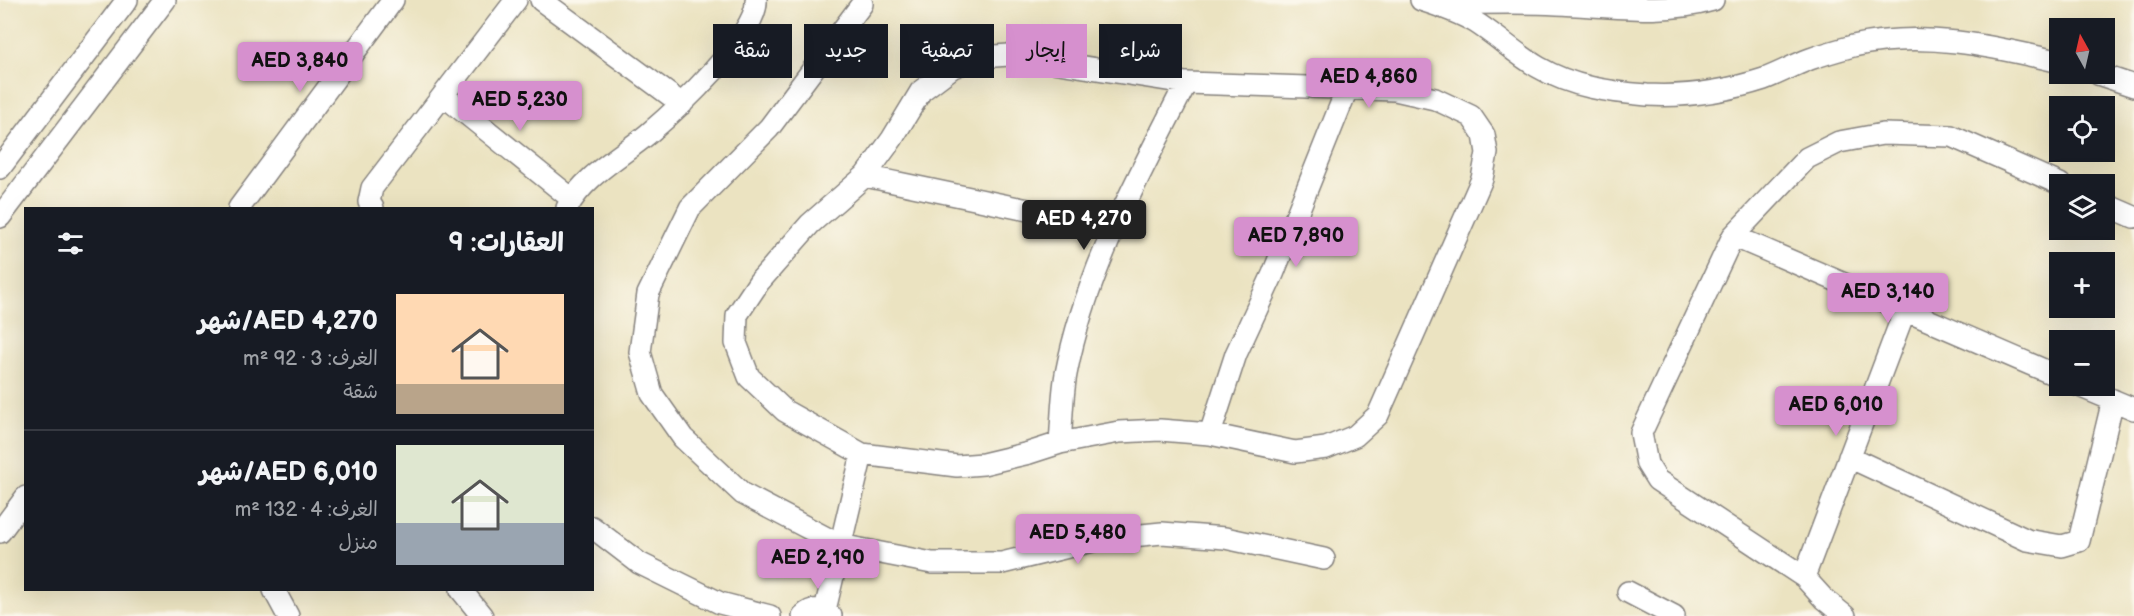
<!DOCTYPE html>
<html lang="ar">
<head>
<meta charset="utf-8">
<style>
  :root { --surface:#171b24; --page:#20242c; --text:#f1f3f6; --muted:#9ea1a6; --line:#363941; --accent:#d690ce }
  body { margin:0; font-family:"Balsamiq Sans","Playpen Sans Arabic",sans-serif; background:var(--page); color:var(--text); direction:rtl; height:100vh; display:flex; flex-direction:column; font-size:22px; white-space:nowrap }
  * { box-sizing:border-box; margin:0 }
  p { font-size:20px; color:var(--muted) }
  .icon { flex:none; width:33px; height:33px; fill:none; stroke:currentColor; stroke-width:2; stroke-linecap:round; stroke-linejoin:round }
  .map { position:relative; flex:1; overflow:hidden; direction:ltr }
  .sheet { position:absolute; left:24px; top:207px; width:570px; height:384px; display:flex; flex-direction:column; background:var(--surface); border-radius:0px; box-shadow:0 6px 24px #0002; direction:rtl }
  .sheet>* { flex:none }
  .guide { position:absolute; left:612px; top:24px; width:570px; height:54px; direction:rtl; display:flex; gap:12px }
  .needle { width:39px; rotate:352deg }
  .fabs { position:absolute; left:2049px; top:18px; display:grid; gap:12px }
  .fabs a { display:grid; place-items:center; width:66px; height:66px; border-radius:0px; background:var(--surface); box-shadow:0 6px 24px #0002; font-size:30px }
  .price { position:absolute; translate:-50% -51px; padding:0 14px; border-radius:6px; background:var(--accent); color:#111; font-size:20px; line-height:39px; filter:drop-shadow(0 2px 3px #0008) }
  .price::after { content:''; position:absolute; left:50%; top:36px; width:18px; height:14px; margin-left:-9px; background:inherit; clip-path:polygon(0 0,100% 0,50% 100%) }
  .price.on { background:#222; color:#fff }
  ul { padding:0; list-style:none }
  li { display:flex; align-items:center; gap:18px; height:150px; padding:0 30px }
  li+li { border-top:2px solid var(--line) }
  li span { display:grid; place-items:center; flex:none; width:168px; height:120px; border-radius:0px; color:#555 }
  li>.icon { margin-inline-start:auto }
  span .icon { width:72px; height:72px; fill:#fffc; stroke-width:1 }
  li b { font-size:26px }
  h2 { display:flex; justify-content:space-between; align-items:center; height:72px; padding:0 30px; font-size:26px }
  .tag { padding:0 21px; border-radius:0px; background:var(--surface); box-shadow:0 6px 24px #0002; font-size:21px; line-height:54px }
  .tag.on { background:var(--accent); color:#111 }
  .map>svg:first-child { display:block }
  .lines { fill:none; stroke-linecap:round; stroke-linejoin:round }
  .minor-casing { stroke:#86827e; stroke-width:24 }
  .minor { stroke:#fff; stroke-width:21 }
</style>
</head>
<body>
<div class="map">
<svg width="2134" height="616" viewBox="0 0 2134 616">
  <rect width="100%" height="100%" fill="#fbf7ec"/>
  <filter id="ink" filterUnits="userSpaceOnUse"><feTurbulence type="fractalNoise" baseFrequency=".0167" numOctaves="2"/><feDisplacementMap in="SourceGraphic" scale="12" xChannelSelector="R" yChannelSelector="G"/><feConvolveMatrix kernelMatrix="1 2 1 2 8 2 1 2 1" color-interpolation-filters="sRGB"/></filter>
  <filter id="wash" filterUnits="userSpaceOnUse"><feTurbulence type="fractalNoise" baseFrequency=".008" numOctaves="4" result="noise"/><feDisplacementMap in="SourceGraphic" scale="24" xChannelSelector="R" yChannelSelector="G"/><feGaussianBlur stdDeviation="1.35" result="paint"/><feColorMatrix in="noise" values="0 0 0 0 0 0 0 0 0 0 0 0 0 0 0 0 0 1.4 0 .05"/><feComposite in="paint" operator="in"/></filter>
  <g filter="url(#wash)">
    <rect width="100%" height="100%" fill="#ebe3c1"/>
  </g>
  <g filter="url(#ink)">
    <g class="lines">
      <defs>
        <path id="minor" d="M541 0 682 104
          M1421 0C1440 6 1458 12 1475 22 1497 36 1516 54 1538 67 1572 87 1609 92 1647 95 1686 97 1727 91 1764 79 1780 73 1794 65 1810 59 1824 54 1838 50 1853 46 1922 30 1992 46 2060 62
          M862 4 769 128 690 208 648 294 640 352 652 394 683 438 743 494 840 545 932 563H1002L1101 539 1162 533 1225 538 1324 559
          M1442 4C1480 3 1519 2 1557 4 1609 6 1663 15 1713 0
          M1009 55 1186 83 1395 90 1435 99 1471 116 1484 135 1487 153 1482 179 1378 415 1355 436 1326 448 1295 452 1210 434 1160 430 1119 432 1060 443 1029 453 983 464 957 466 862 454 785 411 749 377 736 343 737 315 759 282 810 224 865 176 892 139 921 91 953 67 981 57Z
          M2098 74 2134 86
          M443 95 572 199
          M0 168 127 0
          M865 176 1114 228
          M2104 204 2134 217
          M239 208 393 0
          M373 208 369 202 372 188 516 0
          M567 208C584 176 620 157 648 134 674 112 759 34 756 0
          M0 217 165 0
          M1733 236 2060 377
          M2079 386 2134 409
          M1210 434 1236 354 1273 274 1347 89
          M1060 443C1062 420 1062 396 1066 374 1086 270 1139 176 1186 83
          M1849 457 2027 540 2062 546 2079 541 2113 400
          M592 527 639 563 720 603 770 616
          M0 532 26 497
          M1804 577 1905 310
          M274 590 288 616
          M461 590 482 616
          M1628 592 1674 616
          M825 610 862 454
          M803 616C812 607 823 608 831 616
          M1845 616 1824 599 1804 577 1657 480 1647 464 1641 433 1733 236 1807 158 1839 142 1883 134 1951 136 2060 184"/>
      </defs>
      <use href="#minor" class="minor-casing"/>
      <use href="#minor" class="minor"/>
    </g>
  </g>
</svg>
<div class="fabs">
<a><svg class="needle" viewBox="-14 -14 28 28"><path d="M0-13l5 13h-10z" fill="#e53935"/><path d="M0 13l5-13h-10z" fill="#9ea1a6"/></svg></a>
<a><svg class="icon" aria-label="locate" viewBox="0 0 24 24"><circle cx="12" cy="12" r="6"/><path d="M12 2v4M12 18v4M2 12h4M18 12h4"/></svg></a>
<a><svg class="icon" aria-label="layers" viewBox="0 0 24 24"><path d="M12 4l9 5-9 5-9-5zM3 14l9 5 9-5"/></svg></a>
<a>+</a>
<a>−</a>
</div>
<b class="price" style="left:300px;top:93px">AED 3,840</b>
<b class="price" style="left:1369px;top:109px">AED 4,860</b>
<b class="price" style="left:520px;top:132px">AED 5,230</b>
<b class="price on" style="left:1084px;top:251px">AED 4,270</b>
<b class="price" style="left:1296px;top:268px">AED 7,890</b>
<b class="price" style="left:1888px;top:324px">AED 3,140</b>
<b class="price" style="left:1836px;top:437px">AED 6,010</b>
<b class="price" style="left:1078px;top:565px">AED 5,480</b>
<b class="price" style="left:818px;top:590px">AED 2,190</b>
<div class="guide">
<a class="tag">شراء</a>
<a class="tag on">إيجار</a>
<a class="tag">تصفية</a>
<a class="tag">جديد</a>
<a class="tag">شقة</a>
</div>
<section class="sheet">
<h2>العقارات: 9<svg class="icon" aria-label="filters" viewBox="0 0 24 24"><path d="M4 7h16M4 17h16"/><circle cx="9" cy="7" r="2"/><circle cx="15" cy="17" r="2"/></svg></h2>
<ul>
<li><span style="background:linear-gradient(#ffd9b3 75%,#b9a48a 0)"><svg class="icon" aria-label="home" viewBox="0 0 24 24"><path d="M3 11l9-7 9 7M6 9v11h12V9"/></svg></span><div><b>AED 4,270/شهر</b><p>الغرف: 3 · 92 m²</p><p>شقة</p></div></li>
<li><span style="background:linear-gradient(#dfe7d0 65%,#9aa5b1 0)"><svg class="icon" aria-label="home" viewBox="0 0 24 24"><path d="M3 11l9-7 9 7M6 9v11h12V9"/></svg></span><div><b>AED 6,010/شهر</b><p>الغرف: 4 · 132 m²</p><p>منزل</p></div></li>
</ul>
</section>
</div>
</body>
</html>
